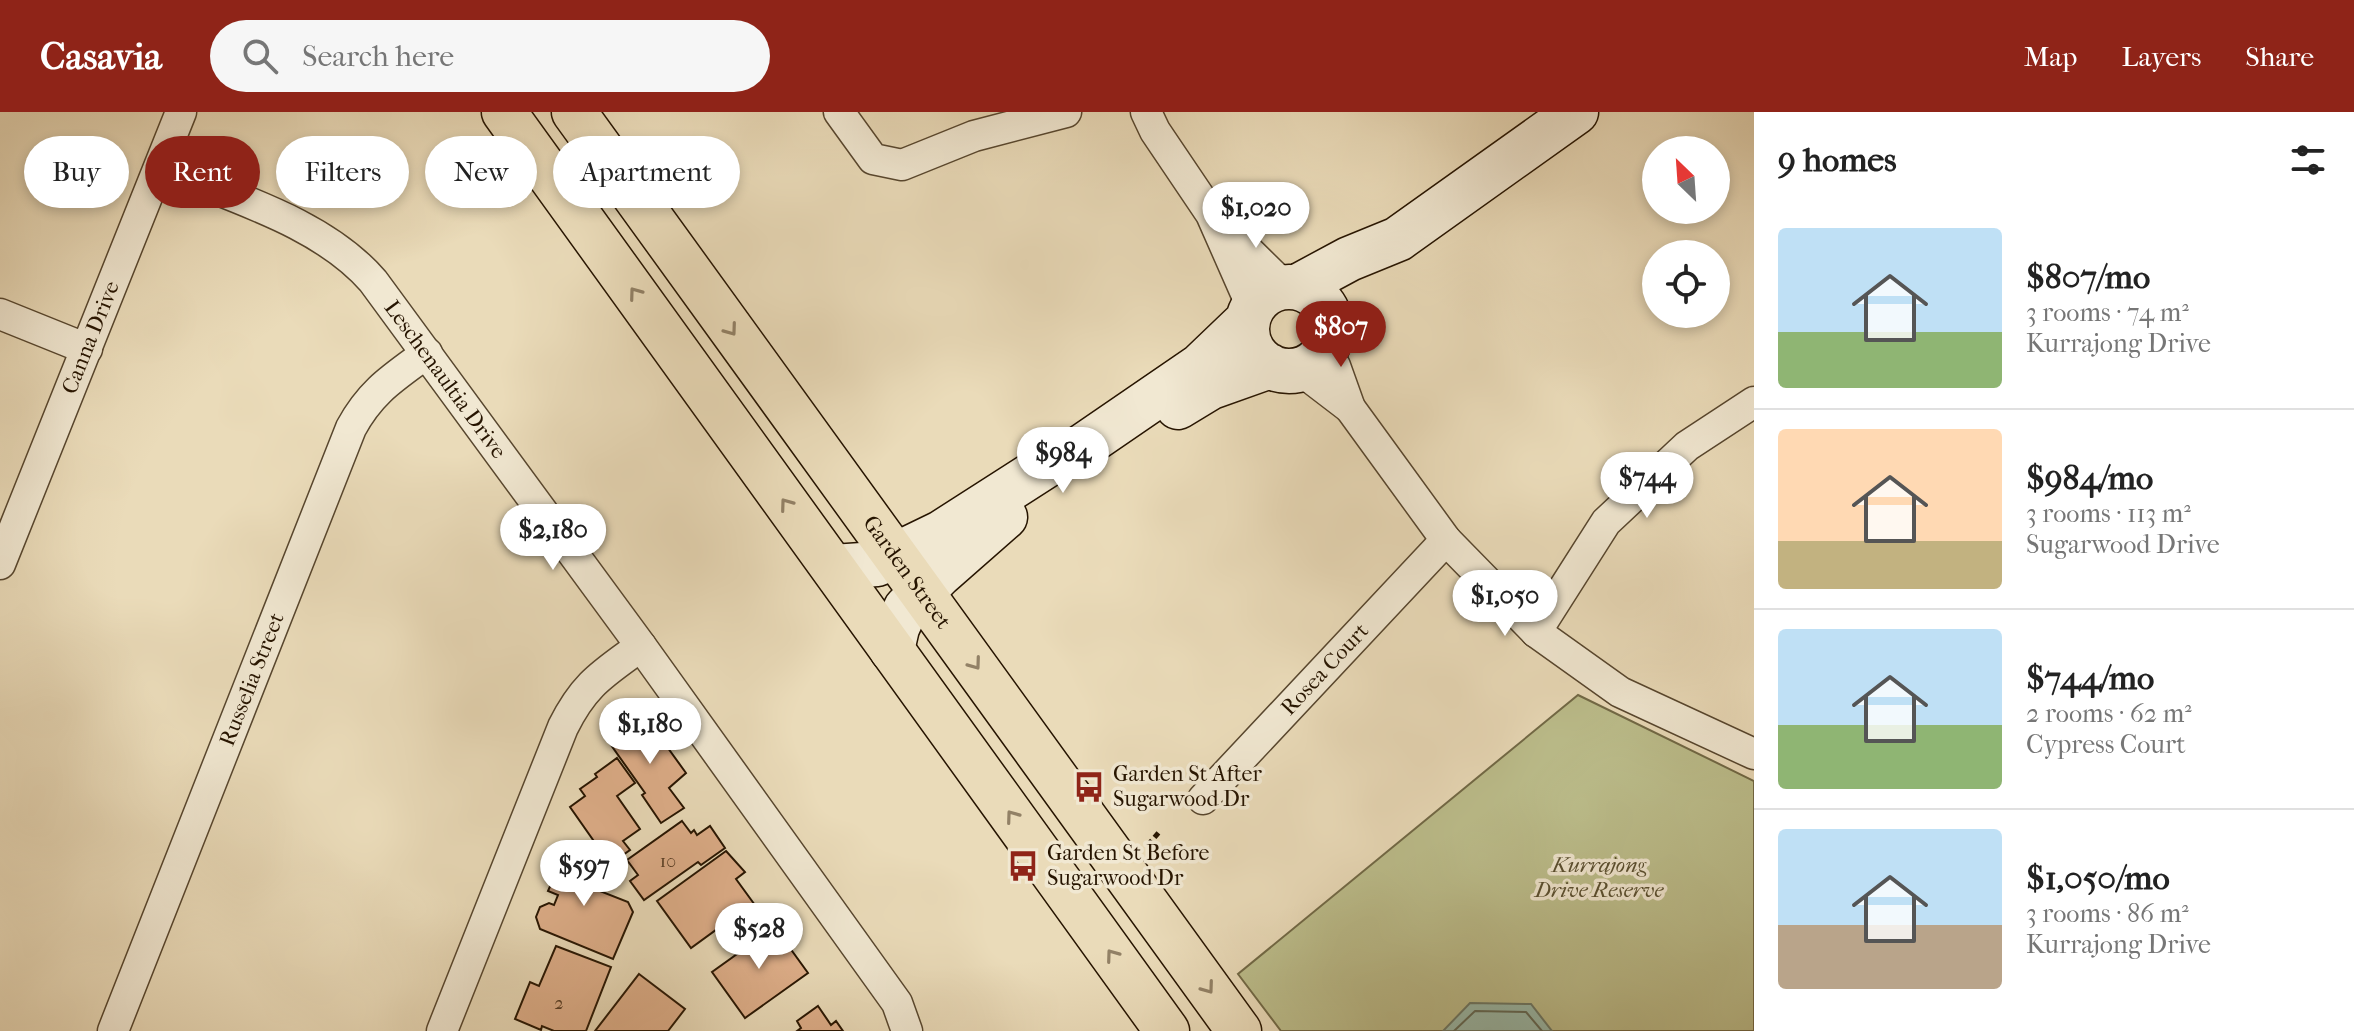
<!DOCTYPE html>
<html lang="en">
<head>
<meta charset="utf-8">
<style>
  :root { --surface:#fff; --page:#f6f6f6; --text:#222; --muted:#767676; --line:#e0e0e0; --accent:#8f2418 }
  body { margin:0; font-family:"IM FELL French Canon",serif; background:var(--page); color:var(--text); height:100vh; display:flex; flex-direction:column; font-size:30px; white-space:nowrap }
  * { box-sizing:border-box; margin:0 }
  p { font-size:26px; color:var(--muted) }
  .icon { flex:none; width:44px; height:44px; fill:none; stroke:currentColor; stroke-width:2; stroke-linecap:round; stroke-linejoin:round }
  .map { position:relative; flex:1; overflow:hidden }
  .side { display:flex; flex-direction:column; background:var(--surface); width:600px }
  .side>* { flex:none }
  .top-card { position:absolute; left:24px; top:24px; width:760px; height:72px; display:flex; gap:16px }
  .needle { width:52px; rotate:335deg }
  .controls { position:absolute; left:1642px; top:24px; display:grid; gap:16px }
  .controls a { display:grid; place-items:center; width:88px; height:88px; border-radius:50%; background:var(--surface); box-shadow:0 4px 12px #0003; font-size:40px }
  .price { position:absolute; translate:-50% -68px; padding:0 18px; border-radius:28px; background:#fff; color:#222; font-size:26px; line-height:52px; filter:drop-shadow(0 2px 4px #0008) }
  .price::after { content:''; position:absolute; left:50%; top:48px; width:24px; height:18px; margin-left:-12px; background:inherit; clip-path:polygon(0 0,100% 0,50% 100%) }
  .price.active { background:var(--accent); color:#fff }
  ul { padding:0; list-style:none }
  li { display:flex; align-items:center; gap:24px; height:200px; padding:0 24px }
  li+li { border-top:2px solid var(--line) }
  li span { display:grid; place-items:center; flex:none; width:224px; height:160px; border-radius:8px; color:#555 }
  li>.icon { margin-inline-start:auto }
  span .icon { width:96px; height:96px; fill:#fffc; stroke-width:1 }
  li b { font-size:34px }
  h2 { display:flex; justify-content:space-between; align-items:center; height:96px; padding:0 24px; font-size:34px }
  .pill { padding:0 28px; border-radius:36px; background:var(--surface); box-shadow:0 4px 12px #0003; font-size:28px; line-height:72px }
  .pill.active { background:var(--accent); color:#fff }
  header { display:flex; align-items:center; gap:48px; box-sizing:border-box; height:112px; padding:0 40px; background:var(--accent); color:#fff }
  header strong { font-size:38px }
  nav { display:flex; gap:44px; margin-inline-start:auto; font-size:28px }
  .search { width:560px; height:72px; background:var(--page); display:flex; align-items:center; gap:20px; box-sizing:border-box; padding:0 28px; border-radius:44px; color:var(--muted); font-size:30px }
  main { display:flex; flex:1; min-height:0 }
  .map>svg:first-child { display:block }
  .green { fill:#bcbe8c; stroke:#716946; stroke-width:2 }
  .water { fill:#98bbac; stroke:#6a7867; stroke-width:2 }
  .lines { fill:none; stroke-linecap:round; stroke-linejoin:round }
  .shore { stroke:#5f6856; stroke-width:2 }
  .building { fill:#deae89; stroke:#261400; stroke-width:2 }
  .street-casing { stroke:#57462e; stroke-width:33 }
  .secondary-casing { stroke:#261400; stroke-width:47 }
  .primary-casing { stroke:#261400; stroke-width:47 }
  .path { stroke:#261400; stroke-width:5; stroke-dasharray:6 4; stroke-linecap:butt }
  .street { stroke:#f1e8d2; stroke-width:30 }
  .secondary { stroke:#f1e8d2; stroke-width:44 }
  .primary { stroke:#eadbb9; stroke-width:44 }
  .oneway { stroke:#928166 }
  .labels { text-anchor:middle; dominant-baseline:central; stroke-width:7; stroke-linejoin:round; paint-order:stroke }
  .number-label { font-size:18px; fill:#543a22 }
  .street-label { font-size:22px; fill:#261400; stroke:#f1e8d2 }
  .poi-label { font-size:22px; fill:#261400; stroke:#f1e8d2; text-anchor:start }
  .park-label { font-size:22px; font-style:italic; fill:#5a5031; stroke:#f1e8d2 }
</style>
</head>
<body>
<header>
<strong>Casavia</strong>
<div class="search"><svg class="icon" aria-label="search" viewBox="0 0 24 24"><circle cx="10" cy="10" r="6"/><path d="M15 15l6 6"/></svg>Search here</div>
<nav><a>Map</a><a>Layers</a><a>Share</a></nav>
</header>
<main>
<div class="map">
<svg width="1754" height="919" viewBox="0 0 1754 919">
  <rect width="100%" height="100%" fill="#eadbb9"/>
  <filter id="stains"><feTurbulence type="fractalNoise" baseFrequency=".0025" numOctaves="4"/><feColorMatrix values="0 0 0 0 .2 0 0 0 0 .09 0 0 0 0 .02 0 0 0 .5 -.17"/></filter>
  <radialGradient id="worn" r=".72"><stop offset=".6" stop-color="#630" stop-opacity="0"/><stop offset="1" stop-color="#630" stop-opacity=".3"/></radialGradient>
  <path class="green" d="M1578 583 1754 669V919H1281L1238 862Z"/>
  <path class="water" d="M1470 891 1531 892 1552 919H1443Z"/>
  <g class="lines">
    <path class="shore" d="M1454 919 1475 899 1526 900 1542 919"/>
  </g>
  <path class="building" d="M647 607 686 661 669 676 684 696 661 711 642 683 645 681 606 626 625 612 630 619Z
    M617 646 635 671 617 684 640 717 623 729 630 738 610 752 570 695 585 684 580 677 597 665 595 662Z
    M682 709 691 721 694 718 697 723 710 714 725 736 701 753 698 750 644 788 630 769 638 763 627 748Z
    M569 735 598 746 587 774 628 790 633 800 613 847 540 817 536 805 540 795 549 791 554 793 558 783 548 779 561 749 563 750Z
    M726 739 745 760 736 767 760 800 738 816 731 807 691 836 657 789Z
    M765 808 784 835 787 832 808 861 745 906 712 860 751 832 744 823Z
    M556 834 611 855 586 919H554L542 914 541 918 515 907 530 870 539 874Z
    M639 862 685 897 668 919H595Z
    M818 894 831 913 836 909 843 919H797L801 916 797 909Z"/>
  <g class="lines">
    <defs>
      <g id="street">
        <path d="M839 0 873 47 902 53 974 24 1066 0"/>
        <path d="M1146 0 1155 19 1211 102 1252 195"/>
        <path id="s1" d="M160 55C231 85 322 110 373 169L641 534 897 891 907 919"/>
        <path d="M1224 115 1285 175"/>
        <path d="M0 202 87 237"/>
        <path d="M1324 239 1335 254 1350 296 1446 428 1536 520 1620 580 1754 642"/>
        <path d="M1299 257 1350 296"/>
        <path id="s2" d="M0 452 181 0"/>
        <path d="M1536 520 1606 410 1687 334 1754 290"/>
        <path id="s3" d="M1203 687 1446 428"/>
        <path id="s4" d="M113 919 351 316C371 279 393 266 427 241"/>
        <path d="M442 919 563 615C585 571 603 562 641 534"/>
      </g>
      <path id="secondary" d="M1297 175 1349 147 1398 127 1576 0
        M1247 217a42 42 0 1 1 84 0a42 42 0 1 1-84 0Z
        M1178 295 1211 275 1270 254
        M833 455 877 452 941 421 1047 353 1076 339 1200 254 1247 209
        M892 538 897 516 906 496 940 462 1005 405"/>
      <g id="primary">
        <path d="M504 0 1167 919"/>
        <path id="s5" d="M574 0 1239 919"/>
      </g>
    </defs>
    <use href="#street" class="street-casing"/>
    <use href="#secondary" class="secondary-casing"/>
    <use href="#primary" class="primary-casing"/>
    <path class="path" d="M1148 733 1160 719"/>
    <use href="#street" class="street"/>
    <use href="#secondary" class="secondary"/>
    <use href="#primary" class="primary"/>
  </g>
  <defs><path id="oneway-chevron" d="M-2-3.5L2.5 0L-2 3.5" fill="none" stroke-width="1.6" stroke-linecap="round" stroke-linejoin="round" transform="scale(2)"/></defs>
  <g class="oneway">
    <use href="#oneway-chevron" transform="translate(635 181) rotate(-126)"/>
    <use href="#oneway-chevron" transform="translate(731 218) rotate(54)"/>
    <use href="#oneway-chevron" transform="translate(786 392) rotate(-126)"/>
    <use href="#oneway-chevron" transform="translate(975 552) rotate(54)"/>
    <use href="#oneway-chevron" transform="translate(1012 704) rotate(-126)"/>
    <use href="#oneway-chevron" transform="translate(1112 843) rotate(-126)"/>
    <use href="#oneway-chevron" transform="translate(1208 876) rotate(54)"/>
  </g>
  <defs>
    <symbol id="bus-bare" viewBox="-9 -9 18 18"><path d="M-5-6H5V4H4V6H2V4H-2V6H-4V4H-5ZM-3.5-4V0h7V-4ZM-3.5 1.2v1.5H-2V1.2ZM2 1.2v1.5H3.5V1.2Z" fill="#8f2418" stroke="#f1e8d2" stroke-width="2.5" paint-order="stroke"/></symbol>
  </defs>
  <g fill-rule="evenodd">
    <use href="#bus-bare" x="1067" y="653" width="44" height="44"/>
    <use href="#bus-bare" x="1001" y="732" width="44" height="44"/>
  </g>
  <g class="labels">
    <g class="number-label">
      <text x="668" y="749">10</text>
      <text x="559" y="891">2</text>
    </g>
    <g class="street-label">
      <text stroke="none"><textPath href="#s2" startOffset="244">Canna Drive</textPath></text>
      <text stroke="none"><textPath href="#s1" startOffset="366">Leschenaultia Drive</textPath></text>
      <text stroke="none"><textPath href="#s5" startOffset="568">Garden Street</textPath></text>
      <text stroke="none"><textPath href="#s3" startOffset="178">Rosea Court</textPath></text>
      <text stroke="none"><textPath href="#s4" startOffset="378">Russelia Street</textPath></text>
    </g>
    <g class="poi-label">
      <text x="1113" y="662">Garden St After<tspan x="1113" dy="25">Sugarwood Dr</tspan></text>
      <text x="1047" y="741">Garden St Before<tspan x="1047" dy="25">Sugarwood Dr</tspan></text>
    </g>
    <g class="park-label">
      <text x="1599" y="753">Kurrajong<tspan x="1599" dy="25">Drive Reserve</tspan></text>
    </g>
  </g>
  <rect width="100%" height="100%" filter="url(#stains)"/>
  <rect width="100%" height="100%" fill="url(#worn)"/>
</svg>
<div class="controls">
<a><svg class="needle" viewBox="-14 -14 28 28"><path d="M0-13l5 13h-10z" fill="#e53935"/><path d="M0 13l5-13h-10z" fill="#767676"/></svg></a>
<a><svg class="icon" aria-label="locate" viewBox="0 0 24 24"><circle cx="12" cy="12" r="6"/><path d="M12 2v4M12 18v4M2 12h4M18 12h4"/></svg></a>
</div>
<b class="price" style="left:1256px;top:138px">$1,020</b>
<b class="price active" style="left:1341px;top:257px">$807</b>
<b class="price" style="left:1063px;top:383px">$984</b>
<b class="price" style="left:1647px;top:408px">$744</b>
<b class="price" style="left:553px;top:460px">$2,180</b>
<b class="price" style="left:1505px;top:526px">$1,050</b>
<b class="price" style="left:650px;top:654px">$1,180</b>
<b class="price" style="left:584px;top:796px">$597</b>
<b class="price" style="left:759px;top:859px">$528</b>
<div class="top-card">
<a class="pill">Buy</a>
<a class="pill active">Rent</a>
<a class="pill">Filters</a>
<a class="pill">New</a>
<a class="pill">Apartment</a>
</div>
</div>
<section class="side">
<h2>9 homes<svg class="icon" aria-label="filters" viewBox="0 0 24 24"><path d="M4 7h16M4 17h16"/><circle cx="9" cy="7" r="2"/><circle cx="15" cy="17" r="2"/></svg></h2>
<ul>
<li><span style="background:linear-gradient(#bfe0f5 65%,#8fb573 0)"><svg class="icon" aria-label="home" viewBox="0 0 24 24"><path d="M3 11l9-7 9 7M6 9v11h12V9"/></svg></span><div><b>$807/mo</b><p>3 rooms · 74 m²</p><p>Kurrajong Drive</p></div></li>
<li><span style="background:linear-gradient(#ffd9b3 70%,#c2b280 0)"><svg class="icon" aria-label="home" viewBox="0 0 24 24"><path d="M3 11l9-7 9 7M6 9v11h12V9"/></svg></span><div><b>$984/mo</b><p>3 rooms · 113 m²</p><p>Sugarwood Drive</p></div></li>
<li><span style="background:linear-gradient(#bfe0f5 60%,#8fb573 0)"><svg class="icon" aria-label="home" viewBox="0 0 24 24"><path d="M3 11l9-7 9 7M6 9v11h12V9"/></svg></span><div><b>$744/mo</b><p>2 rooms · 62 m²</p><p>Cypress Court</p></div></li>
<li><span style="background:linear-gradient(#bfe0f5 60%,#b9a48a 0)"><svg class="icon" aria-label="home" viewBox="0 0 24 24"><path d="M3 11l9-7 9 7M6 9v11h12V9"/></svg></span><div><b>$1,050/mo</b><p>3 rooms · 86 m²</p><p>Kurrajong Drive</p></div></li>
</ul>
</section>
</main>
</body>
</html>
